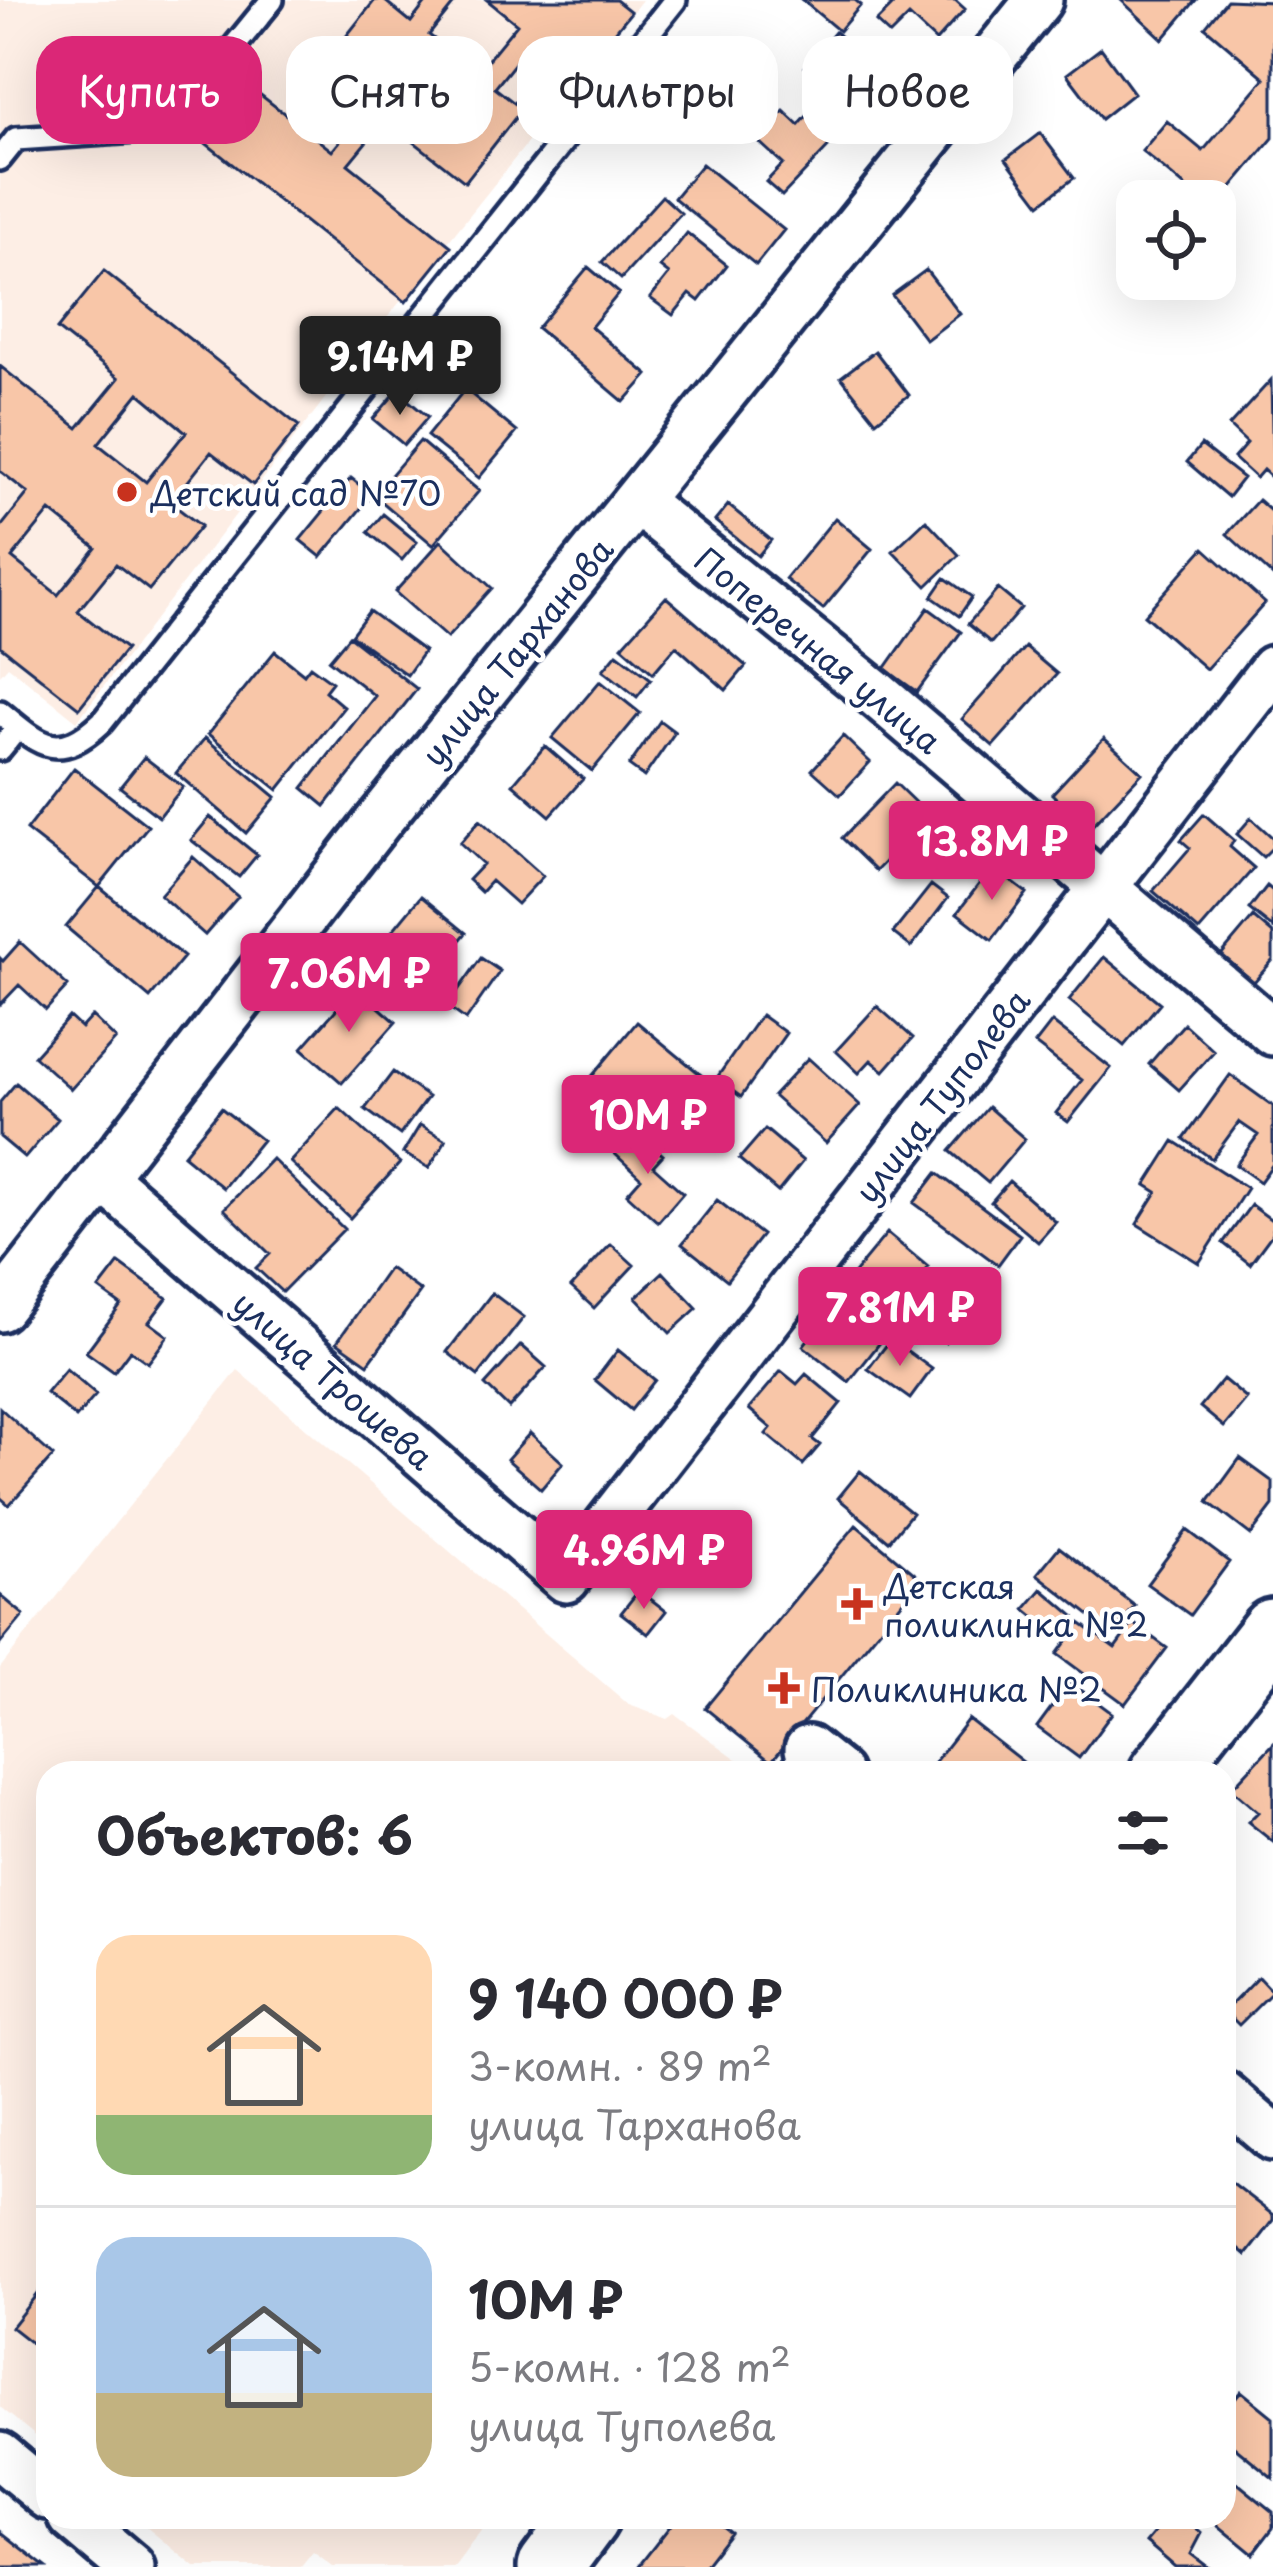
<!DOCTYPE html>
<html lang="ru">
<head>
<meta charset="utf-8">
<style>
  :root { --surface:#fff; --page:#f2f2f3; --text:#2b2b33; --muted:#7c7c81; --line:#e1e1e2; --accent:#db2777 }
  body { margin:0; font-family:"Playpen Sans",sans-serif; background:var(--page); color:var(--text); height:100vh; display:flex; flex-direction:column; font-size:45px; white-space:nowrap }
  * { box-sizing:border-box; margin:0 }
  p { font-size:39px; color:var(--muted) }
  .icon { flex:none; width:66px; height:66px; fill:none; stroke:currentColor; stroke-width:2; stroke-linecap:round; stroke-linejoin:round }
  .map { position:relative; flex:1; overflow:hidden }
  .drawer { position:absolute; left:36px; top:1761px; width:1200px; height:768px; display:flex; flex-direction:column; background:var(--surface); border-radius:36px; box-shadow:0 12px 48px #0002 }
  .drawer>* { flex:none }
  .guide { position:absolute; left:36px; top:36px; width:1203px; height:108px; display:flex; gap:24px }
  .fabs { position:absolute; left:1116px; top:180px; display:grid; gap:24px }
  .fabs a { display:grid; place-items:center; width:120px; height:120px; border-radius:24px; background:var(--surface); box-shadow:0 12px 48px #0002; font-size:60px }
  .price { position:absolute; translate:-50% -102px; padding:0 27px; border-radius:12px; background:var(--accent); color:#fff; font-size:39px; line-height:78px; filter:drop-shadow(0 3px 6px #0008) }
  .price::after { content:''; position:absolute; left:50%; top:72px; width:36px; height:27px; margin-left:-18px; background:inherit; clip-path:polygon(0 0,100% 0,50% 100%) }
  .price.on { background:#222; color:#fff }
  ul { padding:0; list-style:none }
  li { display:flex; align-items:center; gap:36px; height:300px; padding:0 60px }
  li+li { border-top:3px solid var(--line) }
  li span { display:grid; place-items:center; flex:none; width:336px; height:240px; border-radius:36px; color:#555 }
  li>.icon { margin-inline-start:auto }
  span .icon { width:144px; height:144px; fill:#fffc; stroke-width:1 }
  li b { font-size:51px }
  h2 { display:flex; justify-content:space-between; align-items:center; height:144px; padding:0 60px; font-size:51px }
  .pill { padding:0 42px; border-radius:36px; background:var(--surface); box-shadow:0 12px 48px #0002; font-size:42px; line-height:108px }
  .pill.on { background:var(--accent); color:#fff }
  .map>svg:first-child { display:block }
  .built { fill:#fdeee5 }
  .building { fill:#f8c6a8; stroke:#1b2f5e; stroke-width:3; fill-rule:evenodd }
  .lines { fill:none; stroke-linecap:round; stroke-linejoin:round }
  .lane-casing { stroke:#1b2f5e; stroke-width:30 }
  .street-casing { stroke:#1b2f5e; stroke-width:54 }
  .secondary-casing { stroke:#1b2f5e; stroke-width:72 }
  .lane { stroke:#fff; stroke-width:21 }
  .street { stroke:#fff; stroke-width:45 }
  .secondary { stroke:#fff; stroke-width:63 }
  .poi-dot { fill:#c8321e; stroke:#fff; stroke-width:4.5 }
  .labels { text-anchor:middle; dominant-baseline:central; stroke-width:9; stroke-linejoin:round; paint-order:stroke }
  .poi-label { font-size:33px; fill:#1b2f5e; stroke:#fff; text-anchor:start }
  .street-label { font-size:33px; fill:#1b2f5e; stroke:#fff }
</style>
</head>
<body>
<div class="map">
<svg width="1273" height="2567" viewBox="0 0 1273 2567">
  <rect width="100%" height="100%" fill="#fff"/>
  <filter id="ink" filterUnits="userSpaceOnUse"><feTurbulence type="fractalNoise" baseFrequency=".00833" numOctaves="2"/><feDisplacementMap in="SourceGraphic" scale="24" xChannelSelector="R" yChannelSelector="G"/><feConvolveMatrix kernelMatrix="1 2 1 2 8 2 1 2 1" color-interpolation-filters="sRGB"/></filter>
  <g filter="url(#ink)">
    <path class="built" d="M0 0H642L387 318 77 721 8 666 0 675Z
      M238 1370 629 1705 668 1719 675 1714 756 1773H48V2446L0 2407V1668Z
      M134 2517H491L454 2567H333L313 2552 301 2567H195Z"/>
    <path class="building" d="M375 0H384L411 22 428 0H457L429 35 477 73 517 24 487 0H616L631 12 581 74 535 38 495 88 522 109 465 182 385 119 348 164 451 246 406 302 203 141 248 85 332 151 369 106 321 68Z
      M802 0H855L861 5 839 31Z
      M885 0H955L965 9 936 41 909 16 890 35 876 22 892 6Z
      M1121 0H1196L1163 39Z
      M1227 0 1273 2V138L1215 207V201H1202L1142 151 1167 121 1203 151 1265 78 1205 27Z
      M835 32 890 79 860 114 805 67Z
      M1101 48 1134 93 1101 119 1067 74Z
      M784 111 799 125 808 115 835 140 782 196 766 182 783 164 757 140Z
      M1040 133 1074 178 1040 204 1006 159Z
      M702 164 784 230 756 265 674 198Z
      M662 196 681 213 621 279 602 262Z
      M687 233 727 265 699 301 690 294 673 315 650 298 669 274 660 267Z
      M588 267 619 293 591 327 648 375 624 402 537 328Z
      M926 270 960 314 926 340 892 295Z
      M104 271 299 426 253 485 211 452 171 503 201 526 149 590 116 564 78 611 126 649 79 708 0 646V528L28 493 0 471V366L78 428 119 378 57 329ZM139 393 186 432 146 482 98 444ZM50 511 96 548 58 595 12 558Z
      M875 351 909 395 876 421 841 377Z
      M1271 380 1273 479 1263 470 1256 478 1234 458 1247 443 1229 426Z
      M465 389 517 432 479 478 427 436Z
      M397 391 428 417 404 445 373 419Z
      M420 441 479 491 433 545 374 495Z
      M1201 445 1243 478 1228 497 1187 462Z
      M351 478 372 495 321 557 300 540Z
      M1258 500 1273 513V576L1227 534Z
      M728 505 771 540 758 556 715 521Z
      M383 514 417 542 402 560 368 532Z
      M835 518 872 549 823 609 785 579Z
      M926 520 959 555 927 586 893 551Z
      M441 541 492 588 447 638 395 592Z
      M1204 548 1265 603 1206 669 1144 615Z
      M945 578 972 597 959 616 932 597Z
      M998 589 1021 608 991 643 968 624Z
      M666 597 746 666 726 690 676 646 653 673 622 646Z
      M928 608 961 632 917 692 885 669Z
      M369 611 424 651 407 675 351 635Z
      M349 636 417 689 325 806 303 788 375 696 329 660Z
      M1025 647 1057 674 993 746 962 719Z
      M275 651 304 674 310 666 332 682 325 691 344 707 278 790 208 734Z
      M617 653 651 679 637 697 603 670Z
      M600 681 640 713 592 771 552 738Z
      M660 721 675 732 644 777 629 766Z
      M843 736 870 762 840 795 812 770Z
      M205 738 276 797 246 833 176 773Z
      M1104 738 1142 773 1089 829 1052 794Z
      M545 746 583 779 550 816 513 784Z
      M144 757 183 787 159 817 120 787Z
      M74 768 148 826 99 887 26 830Z
      M895 783 929 816 876 871 842 838Z
      M1204 814 1234 840 1230 847 1254 868 1199 931 1153 891 1190 848 1181 840Z
      M210 817 257 855 239 877 191 840Z
      M1251 818 1273 838V847L1263 857 1237 834Z
      M480 820 543 876 517 904 491 881 481 892 468 880 483 864 460 843Z
      M193 857 238 897 205 935 160 895Z
      M992 867 1027 893 992 940 957 913Z
      M931 885 948 898 911 947 893 933Z
      M1267 886 1273 891V928L1249 909Z
      M99 887 184 957 150 998 66 927Z
      M421 896 466 933 420 990 374 953Z
      M1253 917 1273 934V960L1254 982 1221 955Z
      M20 942 68 986 46 1010 19 985 0 1005V958L3 961Z
      M1104 957 1160 1003 1124 1046 1069 1000Z
      M481 958 500 971 466 1020 447 1006Z
      M356 987 396 1022 342 1083 302 1048Z
      M877 1006 913 1038 884 1071 871 1060 859 1073 836 1051Z
      M761 1015 786 1033 741 1097 716 1079Z
      M92 1016 116 1039 71 1089 34 1056 69 1017 81 1028Z
      M637 1022 706 1079 657 1137 588 1081Z
      M1052 1022 1111 1068 1068 1122 1056 1113 1082 1080 1035 1044Z
      M1184 1024 1214 1051 1179 1090 1149 1064Z
      M808 1058 860 1105 826 1143 773 1096Z
      M393 1072 428 1097 400 1135 365 1109Z
      M1230 1075 1273 1106V1164L1260 1182 1236 1165 1258 1135 1239 1122 1212 1159 1184 1139Z
      M16 1083 58 1119 25 1158 0 1137V1102Z
      M988 1107 1025 1139 988 1183 950 1151Z
      M221 1108 262 1140 223 1188 183 1155Z
      M339 1108 400 1163 350 1218 290 1162Z
      M420 1125 446 1140 429 1168 403 1153Z
      M765 1129 803 1161 778 1192 739 1159Z
      M635 1131 663 1155 653 1166 683 1193 658 1222 627 1194 641 1178 614 1153Z
      M1174 1141 1247 1188 1199 1263 1137 1224 1157 1192 1146 1185Z
      M272 1159 344 1229 282 1292 256 1268 270 1254 224 1209Z
      M937 1173 1020 1235 998 1265 914 1203Z
      M1009 1181 1056 1222 1038 1242 991 1202Z
      M717 1200 762 1235 727 1280 682 1244Z
      M1251 1205 1273 1221V1233L1250 1264 1223 1243Z
      M887 1233 928 1267 886 1318 845 1284Z
      M611 1244 634 1265 594 1308 571 1287Z
      M119 1263 167 1298 149 1322 168 1336 148 1363 130 1350 114 1372 86 1352 121 1305 99 1289Z
      M389 1268 421 1291 368 1364 337 1342Z
      M663 1272 697 1308 670 1333 636 1297Z
      M948 1281 975 1299 945 1342 919 1323Z
      M492 1293 524 1317 478 1376 447 1352Z
      M839 1299 886 1335 849 1382 803 1346Z
      M891 1339 932 1369 910 1399 868 1369Z
      M521 1345 546 1367 509 1408 485 1385Z
      M618 1350 655 1380 631 1410 595 1380Z
      M66 1369 96 1395 76 1418 46 1393Z
      M781 1371 797 1384 806 1374 841 1403 812 1439 820 1445 803 1465 766 1434 771 1428 749 1409Z
      M1223 1379 1247 1399 1224 1427 1200 1407Z
      M0 1408 53 1456 9 1505 0 1497Z
      M530 1433 563 1463 541 1489 507 1459Z
      M1240 1458 1273 1482V1506L1251 1535 1208 1502Z
      M860 1471 912 1513 889 1541 838 1498Z
      M856 1525 921 1579 771 1762 705 1708Z
      M1187 1530 1229 1562 1190 1615 1147 1584Z
      M1059 1547 1135 1606 1113 1634 1037 1574Z
      M1042 1589 1075 1617 1059 1637 1025 1609Z
      M639 1590 666 1611 648 1634 621 1613Z
      M0 1595 24 1615 0 1644Z
      M1080 1623 1115 1648 1133 1623 1167 1648 1125 1704 1057 1654Z
      M1070 1682 1112 1713 1079 1758 1037 1727Z
      M968 1719 1023 1762 1015 1773H926Z
      M1273 1744V1842L1248 1822 1258 1812 1231 1789Z
      M1258 1977 1272 1992 1239 2025 1225 2011Z
      M1224 2177 1273 2215V2220L1246 2255 1224 2237Z
      M48 2280V2356L11 2327Z
      M1241 2391 1273 2417V2478L1224 2438V2411Z
      M1224 2472 1273 2512V2528L1253 2554 1208 2517H1224Z
      M677 2517H710L730 2532 703 2567H638Z
      M1167 2517H1183L1202 2533 1191 2554 1208 2567H1175L1146 2542Z
      M0 2531 46 2567H0Z"/>
    <g class="lines">
      <defs>
        <path id="lane" d="M0 159 16 139 167 129 272 0
          M0 712C41 746 58 763 102 722L675 0
          M0 749 18 727"/>
        <path id="street" d="M637 501 874 692 1273 1032
          M103 1178 566 1579 1273 669
          M0 1308 377 823 1039 0
          M808 1749 838 1773
          M1224 2095 1273 2137
          M0 2456 48 2496
          M72 2517 131 2567"/>
        <path id="secondary" d="M1162 1773 1273 1631
          M550 2567 587 2517"/>
      </defs>
      <use href="#lane" class="lane-casing"/>
      <use href="#street" class="street-casing"/>
      <use href="#secondary" class="secondary-casing"/>
      <use href="#lane" class="lane"/>
      <use href="#street" class="street"/>
      <use href="#secondary" class="secondary"/>
    </g>
  </g>
  <g class="poi-dot">
    <circle cx="127" cy="492" r="12"/>
    <path d="M851 1586h12v12h12v12h-12v12h-12v-12h-12v-12h12z"/>
    <path d="M778 1670h12v12h12v12h-12v12h-12v-12h-12v-12h12z"/>
  </g>
  <g class="labels">
    <g class="poi-label">
      <text x="151" y="492">Детский сад №70</text>
      <text x="884" y="1585">Детская<tspan x="884" dy="38">поликлинка №2</tspan></text>
      <text x="811" y="1688">Поликлиника №2</text>
    </g>
    <g class="street-label">
      <text transform="translate(819 649) rotate(39)">Поперечная улица</text>
      <text transform="translate(516 651) rotate(-51)">улица Тарханова</text>
      <text transform="translate(941 1095) rotate(-52)">улица Туполева</text>
      <text transform="translate(334 1379) rotate(41)">улица Трошева</text>
    </g>
  </g>
</svg>
<div class="fabs">
<a><svg class="icon" aria-label="locate" viewBox="0 0 24 24"><circle cx="12" cy="12" r="6"/><path d="M12 2v4M12 18v4M2 12h4M18 12h4"/></svg></a>
</div>
<b class="price on" style="left:400px;top:418px">9.14M ₽</b>
<b class="price" style="left:992px;top:903px">13.8M ₽</b>
<b class="price" style="left:349px;top:1035px">7.06M ₽</b>
<b class="price" style="left:648px;top:1177px">10M ₽</b>
<b class="price" style="left:900px;top:1369px">7.81M ₽</b>
<b class="price" style="left:644px;top:1612px">4.96M ₽</b>
<div class="guide">
<a class="pill on">Купить</a>
<a class="pill">Снять</a>
<a class="pill">Фильтры</a>
<a class="pill">Новое</a>
</div>
<section class="drawer">
<h2>Объектов: 6<svg class="icon" aria-label="filters" viewBox="0 0 24 24"><path d="M4 7h16M4 17h16"/><circle cx="9" cy="7" r="2"/><circle cx="15" cy="17" r="2"/></svg></h2>
<ul>
<li><span style="background:linear-gradient(#ffd9b3 75%,#8fb573 0)"><svg class="icon" aria-label="home" viewBox="0 0 24 24"><path d="M3 11l9-7 9 7M6 9v11h12V9"/></svg></span><div><b>9 140 000 ₽</b><p>3-комн. · 89 m²</p><p>улица Тарханова</p></div></li>
<li><span style="background:linear-gradient(#a9c7e8 65%,#c2b280 0)"><svg class="icon" aria-label="home" viewBox="0 0 24 24"><path d="M3 11l9-7 9 7M6 9v11h12V9"/></svg></span><div><b>10M ₽</b><p>5-комн. · 128 m²</p><p>улица Туполева</p></div></li>
</ul>
</section>
</div>
</body>
</html>
